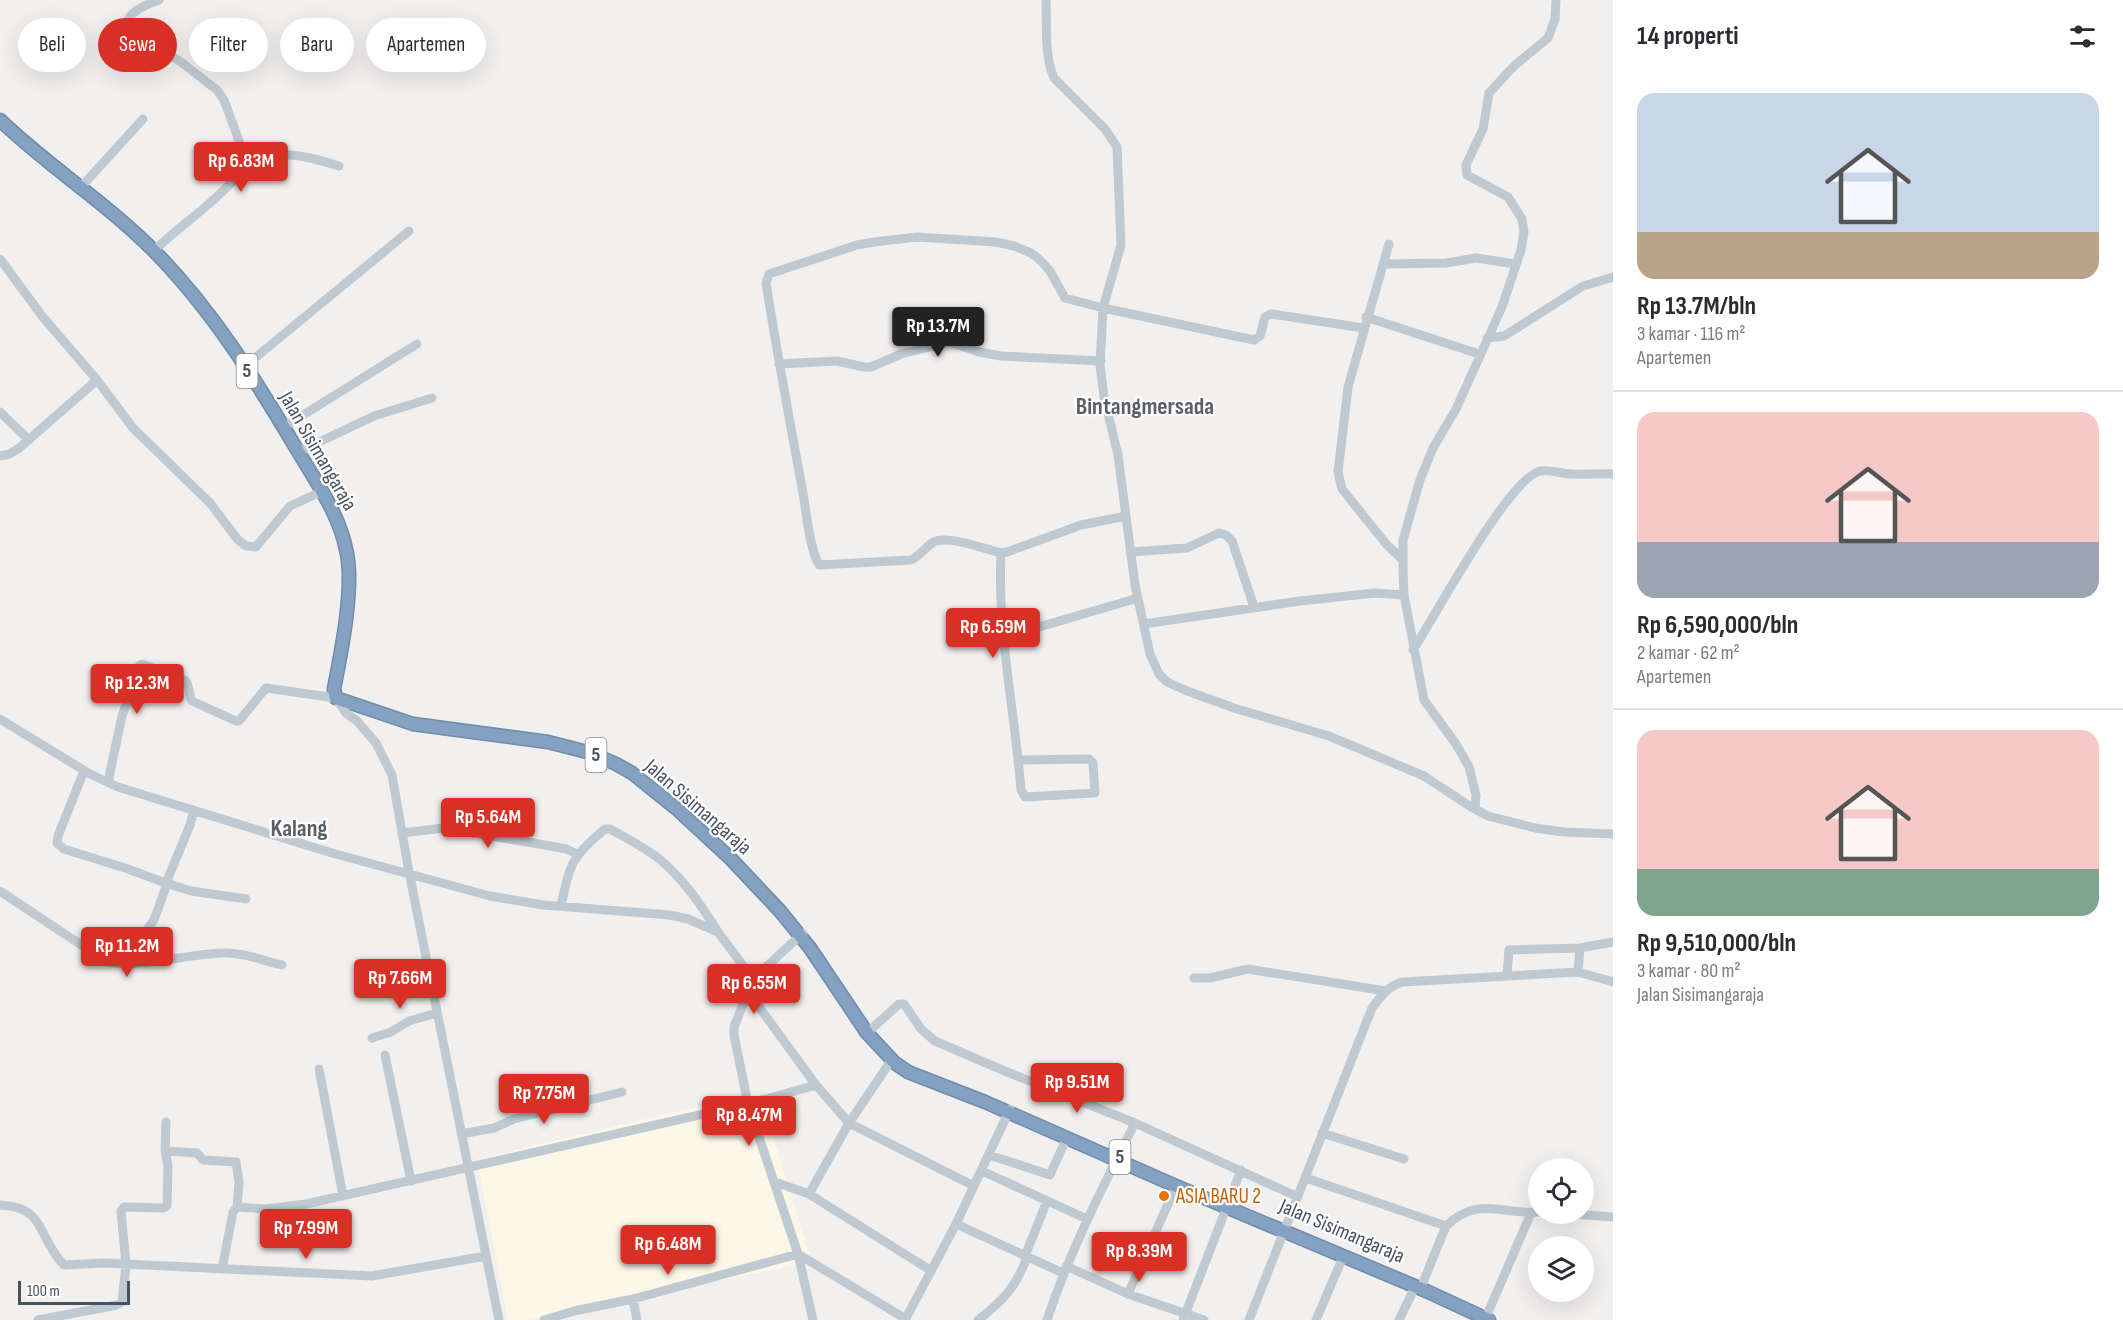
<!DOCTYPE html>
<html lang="id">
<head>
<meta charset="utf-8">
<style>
  :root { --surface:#fff; --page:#f2f2f3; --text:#2b2b33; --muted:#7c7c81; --line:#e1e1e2; --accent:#d93025 }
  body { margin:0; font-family:"Sofia Sans Condensed",sans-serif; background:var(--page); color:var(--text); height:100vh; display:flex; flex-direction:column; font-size:22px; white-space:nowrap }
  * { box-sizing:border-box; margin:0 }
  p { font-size:20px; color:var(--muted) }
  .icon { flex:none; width:33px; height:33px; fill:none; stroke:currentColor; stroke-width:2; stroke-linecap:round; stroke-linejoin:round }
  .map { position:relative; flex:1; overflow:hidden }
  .drawer { display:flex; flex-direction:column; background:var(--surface); width:510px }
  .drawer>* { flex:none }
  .top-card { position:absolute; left:18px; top:18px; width:570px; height:54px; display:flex; gap:12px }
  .tools { position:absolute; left:1528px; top:1158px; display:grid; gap:12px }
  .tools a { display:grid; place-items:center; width:66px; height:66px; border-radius:50%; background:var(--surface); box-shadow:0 6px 24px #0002; font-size:30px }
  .scale { position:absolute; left:18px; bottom:15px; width:112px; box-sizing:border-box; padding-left:6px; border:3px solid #46525e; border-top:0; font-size:16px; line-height:21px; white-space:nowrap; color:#46525e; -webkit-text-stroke:4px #fff; paint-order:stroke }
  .price { position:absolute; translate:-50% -51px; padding:0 14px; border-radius:6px; background:var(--accent); color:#fff; font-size:20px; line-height:39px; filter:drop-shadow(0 2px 3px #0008) }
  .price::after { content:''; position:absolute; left:50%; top:36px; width:18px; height:14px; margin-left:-9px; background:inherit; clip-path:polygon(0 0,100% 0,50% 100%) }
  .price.current { background:#222; color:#fff }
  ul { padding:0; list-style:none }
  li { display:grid; align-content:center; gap:12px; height:318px; padding:0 24px }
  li+li { border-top:2px solid var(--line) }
  li span { display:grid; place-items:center; height:186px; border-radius:18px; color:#555 }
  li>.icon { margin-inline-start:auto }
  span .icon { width:108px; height:108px; fill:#fffc; stroke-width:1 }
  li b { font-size:26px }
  h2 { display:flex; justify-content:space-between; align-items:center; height:72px; padding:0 24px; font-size:26px }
  .chip { padding:0 21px; border-radius:27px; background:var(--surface); box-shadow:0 6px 24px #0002; font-size:21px; line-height:54px }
  .chip.current { background:var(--accent); color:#fff }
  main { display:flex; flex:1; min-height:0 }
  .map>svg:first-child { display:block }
  .commercial { fill:#fdf7e8 }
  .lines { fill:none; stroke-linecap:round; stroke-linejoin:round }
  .highway-casing { stroke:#6f8cac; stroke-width:15 }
  .minor { stroke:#bfc9d2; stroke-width:9 }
  .highway { stroke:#84a1c1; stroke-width:12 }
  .food-dot { fill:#e8710a; stroke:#fff; stroke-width:2 }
  .labels { text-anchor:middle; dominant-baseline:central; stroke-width:4.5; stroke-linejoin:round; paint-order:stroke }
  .shield { fill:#fff; stroke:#7e868e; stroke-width:1.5 }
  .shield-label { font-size:20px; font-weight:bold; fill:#46525e }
  .street-label { font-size:21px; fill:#46525e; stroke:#fff }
  .food-label { font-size:21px; fill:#c56008; stroke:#fff; text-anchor:start }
  .quarter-label { font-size:24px; font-weight:bold; fill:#5b5f65; stroke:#fff }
</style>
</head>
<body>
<main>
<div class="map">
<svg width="1613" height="1320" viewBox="0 0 1613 1320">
  <rect width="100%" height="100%" fill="#f2efef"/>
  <path class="commercial" d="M759 1092 812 1262 528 1320H508L477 1159Z"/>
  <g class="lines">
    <defs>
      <path id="highway" d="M0 120C49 167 108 204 156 253 212 310 255 379 296 448 316 482 340 514 347 554 354 590 341 653 334 689L336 698 413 724 548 742 591 753 616 764 632 773 678 810 731 859 780 911 810 948 867 1033 895 1063 908 1072 985 1102 1176 1186 1424 1290 1489 1320"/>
    </defs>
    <use href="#highway" class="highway-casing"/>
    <path class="minor" d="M159 0C147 4 121 14 129 30L181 62 217 90 224 100 242 149 253 165
      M1046 0C1047 24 1044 55 1054 78L1105 129 1117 147 1121 245 1103 308 1100 365 1104 397 1118 455 1135 585 1150 654 1159 674 1167 682 1187 691 1237 709 1329 736 1424 776 1471 807 1488 816 1535 828 1564 832 1613 834
      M81 187 143 119
      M1389 244 1348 387 1338 472 1342 489 1387 545 1403 560
      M154 251C172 233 192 219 211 202 229 187 246 163 270 157 293 151 318 160 339 166
      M0 259 42 316 97 380 133 428 210 503 238 540 246 546 256 547 290 506 323 491
      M1385 264 1446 263 1476 258 1516 264
      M1366 317 1479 354
      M1487 338 1504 336 1583 286 1613 277
      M779 364 837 361 864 367H871L901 354 950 342 979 352 1001 356 1101 361
      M244 367 409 231
      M0 412 29 440
      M284 427 417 344
      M298 452 374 416 432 398
      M0 456 9 454 18 449 97 380
      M1126 516 1081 525 1007 552 1001 553C985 549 949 535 934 542 925 547 920 556 911 560L819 565C810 550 806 512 803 493 790 423 777 353 766 283L769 274 857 245 874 242 917 237 996 242 1014 246 1031 253 1039 259 1050 271 1065 298 1103 308 1254 340 1260 336 1265 317 1271 314 1364 328
      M1130 552 1187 548 1219 533 1226 535 1232 541 1254 607
      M1001 553C997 630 1015 713 1021 790L1025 797 1095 793 1093 763 1089 759 1019 760
      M1144 624 1300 601 1375 593 1404 595
      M1005 637 1138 598
      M1413 650C1434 618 1508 479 1540 471 1550 469 1561 474 1572 474 1585 475 1599 473 1613 474
      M0 719 90 774 118 787 332 853 490 896 543 905 670 915 688 919 718 932 753 979
      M84 771 58 836 57 843 64 849 125 868 166 883 190 825 194 810
      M108 782 122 716 139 666 142 664 186 681C190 688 188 694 192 701L236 721H239L266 688 336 698 346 713 357 721 376 743 392 775 409 872 499 1320
      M1475 809 1476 795 1469 767 1456 744 1424 700 1404 595 1403 569V540L1420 480 1433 448 1456 409 1502 307 1521 250 1524 232 1522 219 1508 197 1467 175 1466 165 1483 129 1489 93 1514 66 1548 38 1555 19 1556 0
      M402 833 443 828 551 846 566 849 577 854
      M166 883 191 891 246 899
      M0 891 107 962C146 968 184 954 223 953 243 952 263 961 282 965
      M561 906C570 864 571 857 605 829H610C626 838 644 847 658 858 683 878 701 905 718 932
      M803 933 753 979 734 1027V1035L748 1104 798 1254 813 1320
      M138 963 140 939 154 920 167 884
      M1578 972 1580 948 1613 942
      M1507 975 1509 950 1580 948
      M1194 978H1210L1248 969 1386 991
      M748 992 816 1085 849 1123 974 1186
      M867 1033 899 1004H904L921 1029 935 1041 1007 1072 1135 1123 1298 1197
      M372 1038 391 1032 409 1021 437 1013
      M385 1055 411 1181
      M319 1069 343 1196
      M166 1122 165 1151 197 1153 203 1160 236 1162 239 1182 237 1207
      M1322 1133 1404 1159
      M461 1134 494 1128 514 1119 622 1092
      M989 1155 1050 1175 1067 1137
      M982 1171 1087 1219
      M1306 1178 1446 1226
      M775 1182 809 1194 930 1270
      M809 1194 849 1123 892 1059
      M0 1205C47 1207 37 1238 64 1265L104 1263 372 1276 486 1256
      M1573 1214 1613 1217
      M956 1224 1063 1273
      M1025 1256 1047 1201
      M1066 1266 1128 1294 1204 1320
      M222 1269 233 1212 237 1207 266 1209 306 1204 748 1104 816 1085
      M1422 1285 1446 1226C1479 1195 1502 1215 1539 1212
      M1128 1294 1176 1186
      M633 1299 637 1320
      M1487 1315 1531 1213
      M38 1320 117 1305 122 1302 126 1265 121 1211 124 1207 163 1208 167 1206 168 1166 165 1151
      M544 1320 574 1311 633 1299 798 1254 906 1319
      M905 1320 956 1224 1010 1109
      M978 1320C1004 1300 1016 1287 1027 1257
      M1047 1320C1070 1251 1102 1188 1135 1123
      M1183 1320 1241 1170
      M1249 1320 1372 1008C1381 996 1389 985 1403 982L1578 972 1613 982
      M1316 1320 1343 1257
      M1399 1320 1415 1287"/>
    <use href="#highway" class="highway"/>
  </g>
  <circle class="food-dot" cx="1164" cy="1196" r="6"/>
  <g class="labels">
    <g class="shield">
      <rect x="236.5" y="354" width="21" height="34" rx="4.5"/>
      <rect x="585.5" y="738" width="21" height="34" rx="4.5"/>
      <rect x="1109.5" y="1140" width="21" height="34" rx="4.5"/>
    </g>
    <g class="shield-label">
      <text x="247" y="371">5</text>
      <text x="596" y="755">5</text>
      <text x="1120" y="1157">5</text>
    </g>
    <g class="street-label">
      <text transform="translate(318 451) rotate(60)">Jalan Sisimangaraja</text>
      <text transform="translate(698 807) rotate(41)">Jalan Sisimangaraja</text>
      <text transform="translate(1342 1231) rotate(23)">Jalan Sisimangaraja</text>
    </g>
    <g class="food-label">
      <text x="1176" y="1196">ASIA BARU 2</text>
    </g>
    <g class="quarter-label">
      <text x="1145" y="406">Bintangmersada</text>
      <text x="299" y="828">Kalang</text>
    </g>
  </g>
</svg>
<div class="tools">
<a><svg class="icon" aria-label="locate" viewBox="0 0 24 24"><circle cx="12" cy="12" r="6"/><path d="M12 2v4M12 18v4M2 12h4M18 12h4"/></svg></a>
<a><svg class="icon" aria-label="layers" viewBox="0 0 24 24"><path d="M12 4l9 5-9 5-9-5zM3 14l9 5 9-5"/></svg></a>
</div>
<div class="scale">100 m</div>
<b class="price" style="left:241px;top:193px">Rp 6.83M</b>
<b class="price current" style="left:938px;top:358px">Rp 13.7M</b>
<b class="price" style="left:993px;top:659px">Rp 6.59M</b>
<b class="price" style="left:137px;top:715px">Rp 12.3M</b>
<b class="price" style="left:488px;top:849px">Rp 5.64M</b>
<b class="price" style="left:127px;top:978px">Rp 11.2M</b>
<b class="price" style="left:400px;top:1010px">Rp 7.66M</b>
<b class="price" style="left:754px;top:1015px">Rp 6.55M</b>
<b class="price" style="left:1077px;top:1114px">Rp 9.51M</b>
<b class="price" style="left:544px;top:1125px">Rp 7.75M</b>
<b class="price" style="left:749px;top:1147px">Rp 8.47M</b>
<b class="price" style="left:306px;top:1260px">Rp 7.99M</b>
<b class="price" style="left:668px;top:1276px">Rp 6.48M</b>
<b class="price" style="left:1139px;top:1283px">Rp 8.39M</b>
<div class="top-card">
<a class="chip">Beli</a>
<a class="chip current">Sewa</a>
<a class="chip">Filter</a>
<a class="chip">Baru</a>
<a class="chip">Apartemen</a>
</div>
</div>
<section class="drawer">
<h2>14 properti<svg class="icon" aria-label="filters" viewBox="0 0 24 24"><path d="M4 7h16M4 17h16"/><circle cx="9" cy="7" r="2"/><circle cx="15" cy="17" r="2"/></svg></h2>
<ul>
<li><span style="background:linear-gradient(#c9d6e8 75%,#b9a48a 0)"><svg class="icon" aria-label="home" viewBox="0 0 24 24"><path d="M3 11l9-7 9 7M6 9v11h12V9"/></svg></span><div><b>Rp 13.7M/bln</b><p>3 kamar · 116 m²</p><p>Apartemen</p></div></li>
<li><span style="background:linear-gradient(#f6c9c9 70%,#9aa5b1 0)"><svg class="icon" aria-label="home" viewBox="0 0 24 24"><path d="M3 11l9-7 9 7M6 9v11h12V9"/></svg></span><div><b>Rp 6,590,000/bln</b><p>2 kamar · 62 m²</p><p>Apartemen</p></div></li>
<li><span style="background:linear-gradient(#f6c9c9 75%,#7fa58c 0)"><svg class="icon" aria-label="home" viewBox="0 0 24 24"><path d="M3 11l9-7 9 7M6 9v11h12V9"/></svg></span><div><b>Rp 9,510,000/bln</b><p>3 kamar · 80 m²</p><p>Jalan Sisimangaraja</p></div></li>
</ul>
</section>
</main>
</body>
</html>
